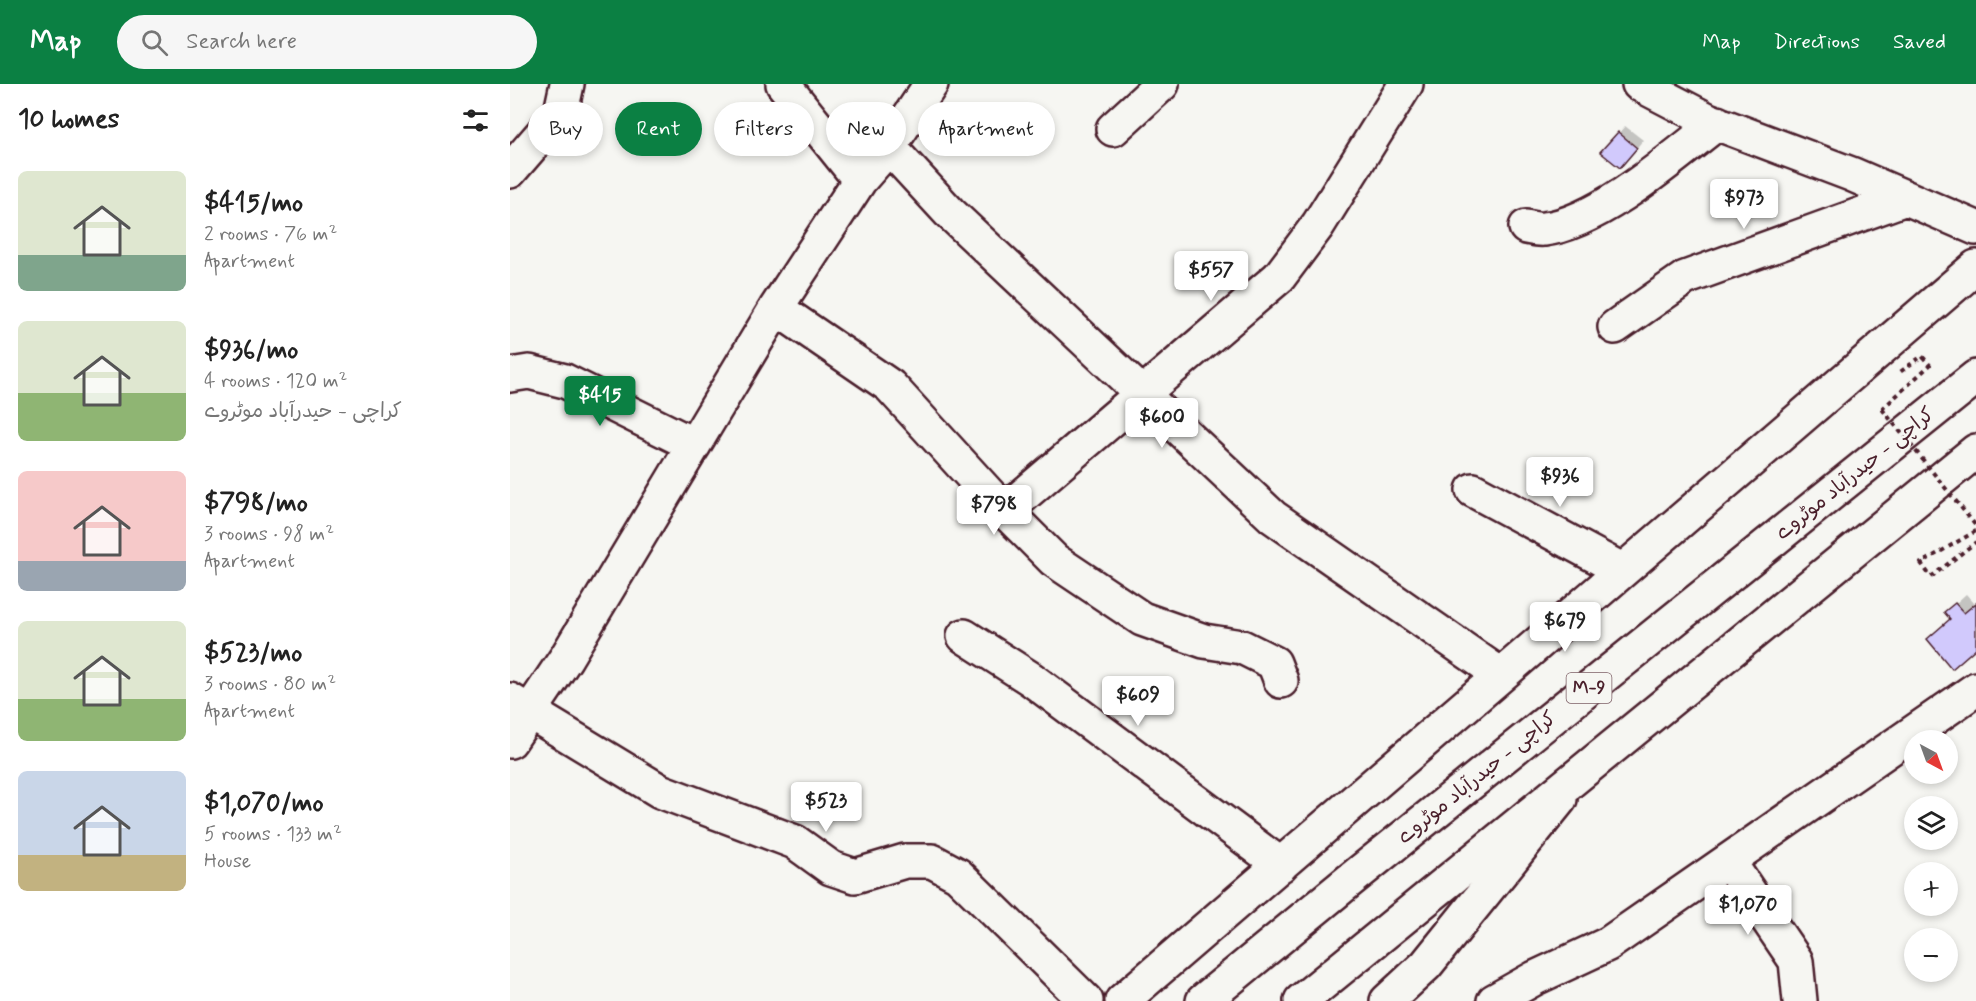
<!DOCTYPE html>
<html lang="en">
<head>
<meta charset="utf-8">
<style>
  :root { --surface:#fff; --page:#f6f6f6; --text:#222; --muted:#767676; --accent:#0b8043 }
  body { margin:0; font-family:Mynerve,"Playpen Sans Arabic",sans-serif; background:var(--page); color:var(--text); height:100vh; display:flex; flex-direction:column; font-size:22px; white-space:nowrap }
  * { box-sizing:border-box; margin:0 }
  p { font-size:20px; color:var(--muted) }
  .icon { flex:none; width:33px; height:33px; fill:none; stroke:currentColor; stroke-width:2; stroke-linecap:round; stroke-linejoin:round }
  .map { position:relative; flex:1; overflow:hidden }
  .sheet { display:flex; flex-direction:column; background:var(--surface); width:510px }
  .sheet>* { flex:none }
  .guide { position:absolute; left:18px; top:18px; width:570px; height:54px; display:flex; gap:12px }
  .needle { width:39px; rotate:139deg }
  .fabs { position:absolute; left:1394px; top:646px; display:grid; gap:12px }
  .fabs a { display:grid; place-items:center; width:54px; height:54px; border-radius:50%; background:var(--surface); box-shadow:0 3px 9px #0003; font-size:30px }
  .price { position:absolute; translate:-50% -51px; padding:0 14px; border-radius:6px; background:#fff; color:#222; font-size:20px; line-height:39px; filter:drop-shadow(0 2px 3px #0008) }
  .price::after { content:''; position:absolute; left:50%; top:36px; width:18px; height:14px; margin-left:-9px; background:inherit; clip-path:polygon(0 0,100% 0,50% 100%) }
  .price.active { background:var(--accent); color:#fff }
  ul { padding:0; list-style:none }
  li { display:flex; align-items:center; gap:18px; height:150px; padding:0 18px }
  li span { display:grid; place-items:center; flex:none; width:168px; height:120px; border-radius:9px; color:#555 }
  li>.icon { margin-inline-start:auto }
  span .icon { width:72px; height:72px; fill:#fffc; stroke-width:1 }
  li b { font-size:26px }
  h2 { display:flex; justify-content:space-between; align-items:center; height:72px; padding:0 18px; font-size:26px }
  .chip { padding:0 21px; border-radius:27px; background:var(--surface); box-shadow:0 3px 9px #0003; font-size:21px; line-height:54px }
  .chip.active { background:var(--accent); color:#fff }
  header { display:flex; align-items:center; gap:36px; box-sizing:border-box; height:84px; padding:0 30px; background:var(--accent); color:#fff }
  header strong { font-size:28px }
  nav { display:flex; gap:33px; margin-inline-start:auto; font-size:21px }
  .search { width:420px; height:54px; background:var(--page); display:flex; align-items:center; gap:15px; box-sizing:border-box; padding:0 21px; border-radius:33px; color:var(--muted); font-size:22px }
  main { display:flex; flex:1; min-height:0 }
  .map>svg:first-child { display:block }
  .shadow { fill:#0003 }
  .building { fill:#d1c9fc; stroke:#4a1f2b; stroke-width:1.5 }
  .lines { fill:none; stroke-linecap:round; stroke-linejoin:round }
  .minor-casing { stroke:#4a1f2b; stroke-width:38 }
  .highway-casing { stroke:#4a1f2b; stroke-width:38 }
  .path { stroke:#4a1f2b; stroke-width:4; stroke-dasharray:4.5 4.5; stroke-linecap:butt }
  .minor { stroke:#f6f6f2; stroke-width:33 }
  .highway { stroke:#f6f6f2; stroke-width:33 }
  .path-bridge { stroke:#4a1f2b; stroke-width:4; stroke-dasharray:4.5 4.5; stroke-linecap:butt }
  .labels { text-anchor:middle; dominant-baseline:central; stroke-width:5; stroke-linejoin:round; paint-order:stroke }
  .shield { fill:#f6f6f2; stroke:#7e6067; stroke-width:1.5 }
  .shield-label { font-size:18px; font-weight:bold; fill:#4a1f2b }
  .street-label { font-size:20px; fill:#4a1f2b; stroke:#f6f6f2 }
</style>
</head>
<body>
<header>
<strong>Map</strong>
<div class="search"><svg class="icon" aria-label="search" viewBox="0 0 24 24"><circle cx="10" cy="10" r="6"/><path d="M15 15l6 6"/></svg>Search here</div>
<nav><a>Map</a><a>Directions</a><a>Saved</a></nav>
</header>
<main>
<section class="sheet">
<h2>10 homes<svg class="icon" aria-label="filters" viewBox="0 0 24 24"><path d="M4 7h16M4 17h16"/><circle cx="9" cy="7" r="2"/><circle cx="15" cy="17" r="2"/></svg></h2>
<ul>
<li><span style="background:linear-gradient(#dfe7d0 70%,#7fa58c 0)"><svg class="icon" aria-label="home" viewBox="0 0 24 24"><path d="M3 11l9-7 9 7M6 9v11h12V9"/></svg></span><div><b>$415/mo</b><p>2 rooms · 76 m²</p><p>Apartment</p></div></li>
<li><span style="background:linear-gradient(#dfe7d0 60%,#8fb573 0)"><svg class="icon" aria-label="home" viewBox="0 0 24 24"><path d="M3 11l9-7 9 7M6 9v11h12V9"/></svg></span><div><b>$936/mo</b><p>4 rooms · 120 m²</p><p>کراچی - حیدرآباد موٹروے</p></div></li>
<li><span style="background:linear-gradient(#f6c9c9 75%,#9aa5b1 0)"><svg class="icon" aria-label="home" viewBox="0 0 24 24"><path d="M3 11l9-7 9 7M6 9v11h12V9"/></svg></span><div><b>$798/mo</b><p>3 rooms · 98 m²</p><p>Apartment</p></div></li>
<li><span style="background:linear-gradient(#dfe7d0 65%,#8fb573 0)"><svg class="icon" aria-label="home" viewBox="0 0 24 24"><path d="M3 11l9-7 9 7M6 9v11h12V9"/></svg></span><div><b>$523/mo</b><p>3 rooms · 80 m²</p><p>Apartment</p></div></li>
<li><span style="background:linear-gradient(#c9d6e8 70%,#c2b280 0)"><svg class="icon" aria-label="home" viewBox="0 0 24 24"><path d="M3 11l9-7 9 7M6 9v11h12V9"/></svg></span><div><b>$1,070/mo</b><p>5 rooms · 133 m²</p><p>House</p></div></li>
</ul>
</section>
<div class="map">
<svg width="1466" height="917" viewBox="0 0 1466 917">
  <rect width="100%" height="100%" fill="#f6f6f2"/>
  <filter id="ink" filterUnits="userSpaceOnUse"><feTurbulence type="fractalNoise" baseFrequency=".0167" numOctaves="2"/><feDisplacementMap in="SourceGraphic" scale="12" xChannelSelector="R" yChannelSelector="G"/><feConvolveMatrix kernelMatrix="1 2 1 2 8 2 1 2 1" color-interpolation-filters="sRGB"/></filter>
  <g filter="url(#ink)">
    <path class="shadow" d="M1115 42 1133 56 1117 76 1092 68Z
      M1456 510 1465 520 1466 565 1436 528Z"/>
    <path class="building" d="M1108 48 1127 64 1110 84 1090 68Z
      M1445 519 1454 529 1466 519V567L1465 565 1442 585 1417 555 1440 535 1434 528Z"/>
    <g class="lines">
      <defs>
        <path id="minor" d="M273 0 350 96
          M1129 0 1198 36 1341 90 1466 144
          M603 45 652 0
          M379 63 439 128 763 433 991 591
          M0 87 51 28 57 0
          M1016 143C1022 144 1028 146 1034 145 1088 139 1164 73 1207 39
          M266 224 380 302 485 417 544 476 632 535 694 557 732 563 764 579 771 597
          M1105 243 1175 194 1396 114
          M0 291 19 288 55 297 184 361
          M963 406 1112 486
          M495 427 769 193 808 141 896 0
          M454 552 521 595 771 781
          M0 616 150 707 285 758 321 784 345 792 395 777H422L448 791 576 917
          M0 657 56 574 266 224 350 96 379 63 421 0
          M1218 777 1286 877 1290 917
          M612 917 1466 183
          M877 917 916 881 1050 715
          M984 917 1025 894 1098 860 1466 605"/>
        <path id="highway" d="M693 917 839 797 1466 293
          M791 917 1466 367"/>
      </defs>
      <use href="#minor" class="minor-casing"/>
      <use href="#highway" class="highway-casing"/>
      <path class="path" d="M1372 325 1420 281 1412 272 1390 288
        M1466 447 1411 479 1421 493 1466 458"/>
      <use href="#minor" class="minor"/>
      <use href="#highway" class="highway"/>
      <path class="path-bridge" d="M1372 325 1466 442"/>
    </g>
  </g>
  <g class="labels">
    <rect class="shield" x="1056.5" y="589" width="45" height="30" rx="4.5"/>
    <g class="shield-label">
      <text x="1079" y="604">M-9</text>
    </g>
    <g class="street-label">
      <text transform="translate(1345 390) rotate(-39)">کراچی - حیدرآباد موٹروے</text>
      <text transform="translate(967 694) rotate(-39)">کراچی - حیدرآباد موٹروے</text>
    </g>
  </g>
</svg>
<div class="fabs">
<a><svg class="needle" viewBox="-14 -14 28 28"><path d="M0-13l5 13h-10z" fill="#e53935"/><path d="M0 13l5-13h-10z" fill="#767676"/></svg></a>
<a><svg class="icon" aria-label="layers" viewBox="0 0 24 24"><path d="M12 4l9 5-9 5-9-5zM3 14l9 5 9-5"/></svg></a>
<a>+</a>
<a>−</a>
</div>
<b class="price" style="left:1234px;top:146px">$973</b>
<b class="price" style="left:701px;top:218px">$557</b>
<b class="price active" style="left:90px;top:343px">$415</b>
<b class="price" style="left:652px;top:365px">$600</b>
<b class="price" style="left:1050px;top:424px">$936</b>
<b class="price" style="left:484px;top:452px">$798</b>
<b class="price" style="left:1055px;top:569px">$679</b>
<b class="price" style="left:628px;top:643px">$609</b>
<b class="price" style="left:316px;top:749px">$523</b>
<b class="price" style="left:1238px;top:852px">$1,070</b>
<div class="guide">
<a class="chip">Buy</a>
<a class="chip active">Rent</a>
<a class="chip">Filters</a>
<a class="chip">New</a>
<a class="chip">Apartment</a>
</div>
</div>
</main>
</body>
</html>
